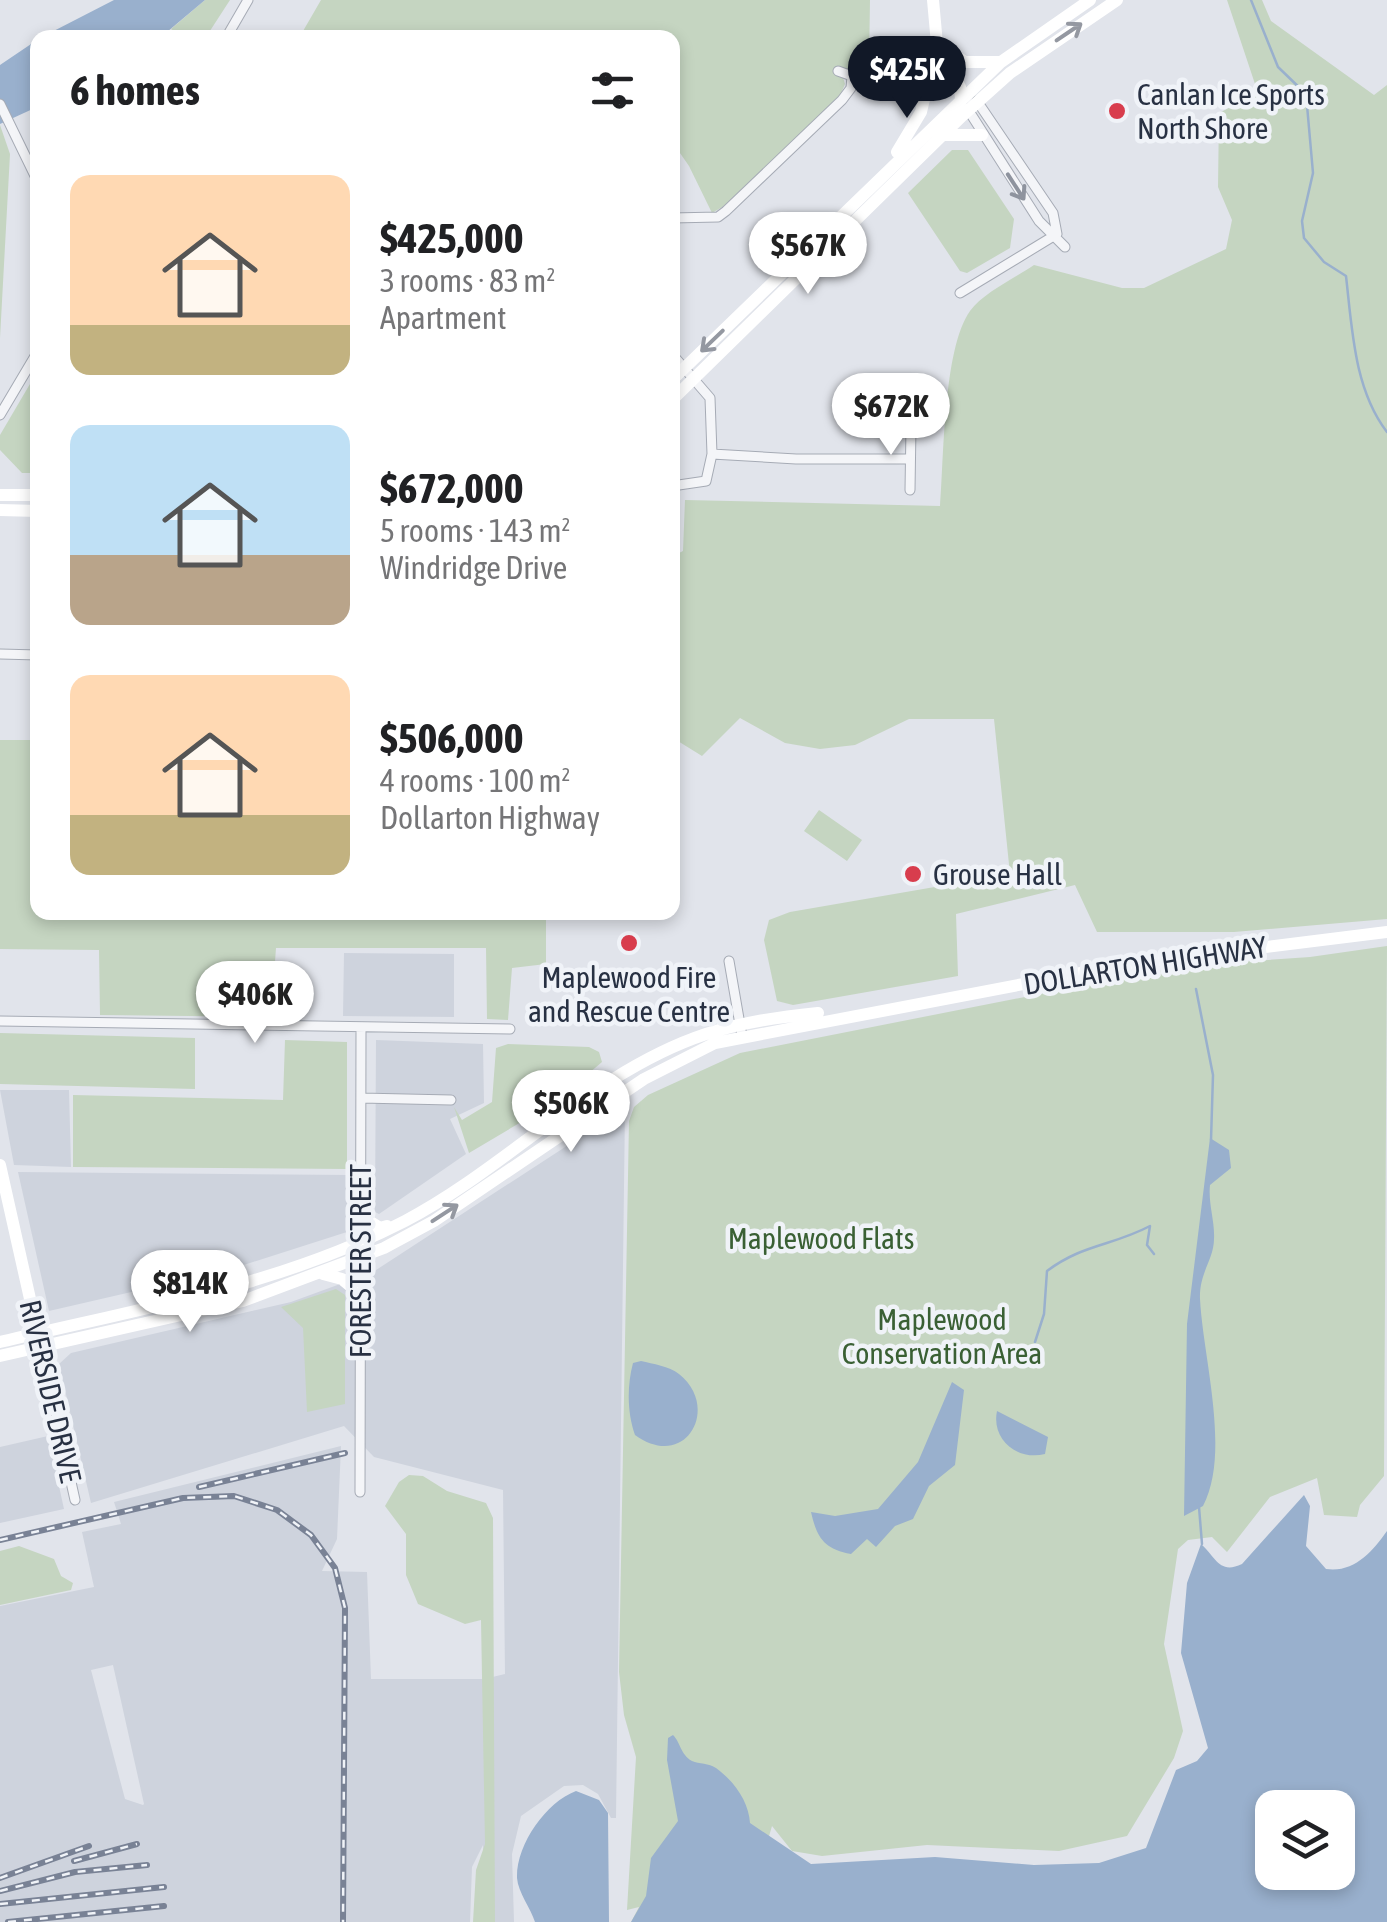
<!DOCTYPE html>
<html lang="en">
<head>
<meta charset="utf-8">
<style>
  :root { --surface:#fff; --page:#f2f2f2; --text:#202124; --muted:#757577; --accent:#111827 }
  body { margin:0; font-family:"Asap Condensed",sans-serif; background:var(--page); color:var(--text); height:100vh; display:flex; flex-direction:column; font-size:38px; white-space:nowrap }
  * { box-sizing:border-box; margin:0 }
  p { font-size:32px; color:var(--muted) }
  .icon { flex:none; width:55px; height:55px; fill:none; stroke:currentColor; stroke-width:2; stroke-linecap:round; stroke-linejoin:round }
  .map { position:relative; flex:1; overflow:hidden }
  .side { position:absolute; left:30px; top:30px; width:650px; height:890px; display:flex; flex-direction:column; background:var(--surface); border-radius:20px; box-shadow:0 5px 15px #0003 }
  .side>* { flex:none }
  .buttons { position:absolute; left:1255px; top:1790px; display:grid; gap:20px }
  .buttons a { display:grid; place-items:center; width:100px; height:100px; border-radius:20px; background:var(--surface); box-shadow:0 5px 15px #0003; font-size:50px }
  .price { position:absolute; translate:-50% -85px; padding:0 22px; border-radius:35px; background:#fff; color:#222; font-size:32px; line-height:65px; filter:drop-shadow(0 2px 5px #0008) }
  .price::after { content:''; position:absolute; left:50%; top:60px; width:30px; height:22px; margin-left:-15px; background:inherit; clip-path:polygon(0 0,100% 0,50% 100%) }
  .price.selected { background:var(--accent); color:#fff }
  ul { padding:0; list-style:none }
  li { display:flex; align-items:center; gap:30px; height:250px; padding:0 40px }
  li span { display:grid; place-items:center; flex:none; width:280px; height:200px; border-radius:20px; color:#555 }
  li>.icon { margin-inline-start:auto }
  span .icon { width:120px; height:120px; fill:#fffc; stroke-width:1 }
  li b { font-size:42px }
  h2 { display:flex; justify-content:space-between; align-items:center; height:120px; padding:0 40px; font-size:42px }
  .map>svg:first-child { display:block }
  .built { fill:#ced3dd; fill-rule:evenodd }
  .green { fill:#c5d5c1 }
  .water { fill:#99b0cd; fill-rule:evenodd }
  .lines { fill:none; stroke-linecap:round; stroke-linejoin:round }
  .stream { stroke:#99b0cd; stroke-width:2.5 }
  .street-casing { stroke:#a6abb5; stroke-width:11 }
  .street { stroke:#f4f5f8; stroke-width:9 }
  .secondary { stroke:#fff; stroke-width:12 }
  .rail-casing { stroke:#798295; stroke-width:6 }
  .rail { stroke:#f0f3f8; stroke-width:2.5; stroke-dasharray:8; stroke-linecap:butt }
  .oneway { stroke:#9498a1 }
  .oneway2 { stroke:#8e939e }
  .poi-dot { fill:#d83d4d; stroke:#f0f3f8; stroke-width:4 }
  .labels { text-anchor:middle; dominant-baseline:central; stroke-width:9; stroke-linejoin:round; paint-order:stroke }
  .poi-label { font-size:30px; fill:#283143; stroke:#f0f3f8; text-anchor:start }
  .street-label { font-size:30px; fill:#283143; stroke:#f0f3f8 }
  .park-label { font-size:30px; fill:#3a6034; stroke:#f0f3f8 }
</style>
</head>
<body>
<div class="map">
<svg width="1387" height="1922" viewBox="0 0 1387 1922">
  <rect width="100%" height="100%" fill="#e1e4eb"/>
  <path class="built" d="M344 953 454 954V1017L343 1016Z
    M376 1040 483 1044 484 1103 450 1119 466 1154 379 1214 375 1212Z
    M0 1090H69L71 1167 14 1165Z
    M625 1108 616 1818H611L598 1794 583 1785 564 1786 521 1816 512 1854 514 1922H486L483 1845 472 1867 470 1922H0V1606L94 1587 82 1532 121 1524 114 1502 341 1446 337 1539 322 1571 367 1572 371 1679H484L505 1674 503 1490 374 1457 344 1426 91 1503 59 1364 71 1353 291 1302 373 1272ZM113 1665 144 1804 143 1805 125 1799 91 1670Z
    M18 1172 350 1175V1231L231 1269 49 1311Z
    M48 1436 64 1509 0 1523V1447Z"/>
  <path class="green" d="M205 0H230L206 37H184L171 29Z
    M321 0H870L869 63 860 61 855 68 841 71 845 84 840 96 729 203 712 213 689 166 673 143 672 38H299Z
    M1227 0H1262L1271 21 1374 95 1387 85V919L1234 932H1097L1075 885 956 914 958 976 793 1005 777 1001 764 940 769 920 790 912 1010 874 994 719H909L855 745 820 749 785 743 740 718 702 756 673 738V556L683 551 685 500 940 506C944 459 943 349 970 311 983 293 1015 278 1034 265L1122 288H1144L1226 249 1232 220 1218 187 1219 113 1258 93Z
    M0 125 10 154 0 338Z
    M952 150H968L1014 219 1010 248 967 273 960 271 908 193Z
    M37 372V473H22L0 450V435Z
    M0 740H37L38 912 546 913V964L512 968 508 1020 487 1019 486 948H276L271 1017 100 1015 99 950 0 949Z
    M819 810 862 840 847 861 804 831Z
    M1387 946 1384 1476 1360 1505 1357 1517 1324 1515 1317 1478 1270 1497 1227 1552 1212 1537 1188 1540 1178 1549 1164 1644 1183 1731 1174 1758 1127 1836 1059 1851 927 1845 822 1856 792 1851 772 1826 763 1857 631 1922 639 1907 627 1910 636 1757 624 1715 619 1672 629 1121 634 1107 648 1095 740 1053 1182 966 1310 957Z
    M0 1033 195 1038V1089L0 1084Z
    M285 1040 347 1042V1169L73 1167V1095L283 1100Z
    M508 1044 589 1047 599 1052 602 1062 555 1102 469 1153 454 1107 462 1120 492 1102 496 1048Z
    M336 1289 345 1295V1404L307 1412 303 1328 281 1307Z
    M409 1475 423 1476 447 1491 486 1503 493 1518 495 1922H473L476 1870 485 1844 481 1620 465 1624 418 1604 406 1575V1534L385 1506 399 1482Z
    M19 1546 54 1559 61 1576 73 1583 71 1590 0 1605V1551Z"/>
  <path class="water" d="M114 0H205L161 37H42Z
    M37 40V107L0 124V65Z
    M1210 1138 1229 1150 1231 1168 1210 1185C1208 1204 1215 1221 1214 1239 1214 1259 1199 1273 1200 1299 1203 1358 1231 1453 1203 1506L1184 1516 1187 1324Z
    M641 1361C653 1364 669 1366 679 1374 721 1407 686 1472 635 1435 627 1413 627 1385 633 1363Z
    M952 1382 964 1390 955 1465 929 1486 913 1519 895 1526 876 1547 867 1539 851 1554C824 1549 817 1538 811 1512L835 1516 878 1509 918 1462Z
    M997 1411 1048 1437 1045 1454C1018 1461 991 1440 997 1411Z
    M1304 1495 1310 1506 1306 1546 1326 1569C1354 1573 1372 1552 1387 1531V1922H631L646 1896 651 1858 678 1821 667 1760 668 1738 673 1735C681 1743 680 1754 692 1761 699 1764 709 1763 716 1768 734 1781 749 1802 750 1823L811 1864 935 1857 1034 1865 1099 1863 1146 1848 1176 1770 1197 1761 1208 1748 1181 1653 1187 1583 1201 1544C1216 1557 1219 1575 1242 1564ZM1272 1808H1338V1872H1272Z
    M576 1791 599 1800 608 1813 609 1922H535C531 1909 518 1892 517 1878 516 1845 546 1802 576 1791Z"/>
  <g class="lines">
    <path class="stream" d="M1251 0 1278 67 1306 94 1313 173 1302 221 1304 238 1324 262 1346 276C1352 328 1354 389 1387 432
      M1196 989 1213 1075 1211 1140
      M1035 1342 1044 1314 1047 1271C1083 1244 1112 1246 1150 1226L1147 1245 1154 1254
      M1199 1507 1202 1544"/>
    <defs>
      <path id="street" d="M226 38 248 0
        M977 101 1053 213 1057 234
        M0 104 38 182
        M967 108 1039 221 1065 247
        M672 218 718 217 726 211 842 100 851 88 852 76 838 71
        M960 293 1057 234
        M672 354 710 398 712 454
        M0 415 38 351
        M672 486 706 481 712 454 796 459H910
        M910 490 911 427
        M0 654 38 655
        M729 961 742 1036
        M0 1021 510 1029
        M361 1098 451 1100
        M41 1347 75 1500
        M360 1492 361 1029"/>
    </defs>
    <use href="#street" class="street-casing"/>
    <use href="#street" class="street"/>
    <path class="secondary" d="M933 0 937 44 960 87 961 99
      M939 45 965 62H1001
      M944 135H982
      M897 152 921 112 937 44
      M672 380 1001 62 1090 0
      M672 400 962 116 1010 73 1117 0
      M0 495H38
      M0 510 38 511
      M0 1165 39 1339
      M360 1208 366 1219 380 1228 387 1226
      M323 1274 342 1279 359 1293
      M0 1342C137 1309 279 1286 405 1221 508 1167 594 1071 706 1034 742 1022 780 1017 818 1013
      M0 1356 243 1301 384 1248 434 1221 644 1079 715 1043 1128 964 1387 932"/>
    <defs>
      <path id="rail" d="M199 1487 345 1453
        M0 1540 183 1498 234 1496 277 1510 311 1535 335 1568 345 1608 343 1922
        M74 1861 137 1844
        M0 1878 89 1846
        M0 1891 75 1872 147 1865
        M0 1904 164 1887
        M8 1922 164 1906"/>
    </defs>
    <use href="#rail" class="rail-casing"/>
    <use href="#rail" class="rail"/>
  </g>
  <defs><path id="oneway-shaft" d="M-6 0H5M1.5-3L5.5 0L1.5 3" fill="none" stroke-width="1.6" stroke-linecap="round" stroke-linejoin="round" transform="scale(2.5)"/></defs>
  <g class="oneway">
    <use href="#oneway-shaft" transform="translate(1069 32) rotate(-34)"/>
    <use href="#oneway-shaft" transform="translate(712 341) rotate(136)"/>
    <use href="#oneway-shaft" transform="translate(445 1213) rotate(-33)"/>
  </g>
  <use class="oneway2" href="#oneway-shaft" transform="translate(1016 187) rotate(57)"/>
  <g class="poi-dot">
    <circle cx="1117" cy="111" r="10"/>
    <circle cx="913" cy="874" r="10"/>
    <circle cx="629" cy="943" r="10"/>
  </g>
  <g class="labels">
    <g class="poi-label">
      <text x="1137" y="94">Canlan Ice Sports<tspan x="1137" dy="34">North Shore</tspan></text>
      <text x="933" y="874">Grouse Hall</text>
      <text x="629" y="977" text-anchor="middle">Maplewood Fire<tspan x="629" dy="34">and Rescue Centre</tspan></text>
    </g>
    <g class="street-label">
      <text transform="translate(1145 965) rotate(-9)">DOLLARTON HIGHWAY</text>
      <text transform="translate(360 1261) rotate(-90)">FORESTER STREET</text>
      <text transform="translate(51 1391) rotate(77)">RIVERSIDE DRIVE</text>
    </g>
    <g class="park-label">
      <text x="821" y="1238">Maplewood Flats</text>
      <text x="942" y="1319">Maplewood<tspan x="942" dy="34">Conservation Area</tspan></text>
    </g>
  </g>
</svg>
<div class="buttons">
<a><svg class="icon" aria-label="layers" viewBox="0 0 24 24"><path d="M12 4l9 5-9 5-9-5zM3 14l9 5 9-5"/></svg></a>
</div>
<b class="price selected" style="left:907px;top:121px">$425K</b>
<b class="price" style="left:808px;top:297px">$567K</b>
<b class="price" style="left:891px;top:458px">$672K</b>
<b class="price" style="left:255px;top:1046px">$406K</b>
<b class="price" style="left:571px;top:1155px">$506K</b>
<b class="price" style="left:190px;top:1335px">$814K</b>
<section class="side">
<h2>6 homes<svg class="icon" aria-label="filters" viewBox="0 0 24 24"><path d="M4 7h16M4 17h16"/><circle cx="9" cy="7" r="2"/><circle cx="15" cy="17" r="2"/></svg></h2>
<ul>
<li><span style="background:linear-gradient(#ffd9b3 75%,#c2b280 0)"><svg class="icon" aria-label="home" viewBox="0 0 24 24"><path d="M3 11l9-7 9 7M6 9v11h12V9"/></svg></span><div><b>$425,000</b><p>3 rooms · 83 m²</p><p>Apartment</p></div></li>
<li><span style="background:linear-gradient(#bfe0f5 65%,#b9a48a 0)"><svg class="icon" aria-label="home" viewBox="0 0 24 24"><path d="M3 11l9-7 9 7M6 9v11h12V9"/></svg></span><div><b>$672,000</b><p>5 rooms · 143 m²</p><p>Windridge Drive</p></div></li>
<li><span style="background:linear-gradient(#ffd9b3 70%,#c2b280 0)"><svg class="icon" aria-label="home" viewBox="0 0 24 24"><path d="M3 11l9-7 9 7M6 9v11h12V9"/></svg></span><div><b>$506,000</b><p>4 rooms · 100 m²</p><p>Dollarton Highway</p></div></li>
</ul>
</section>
</div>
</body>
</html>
